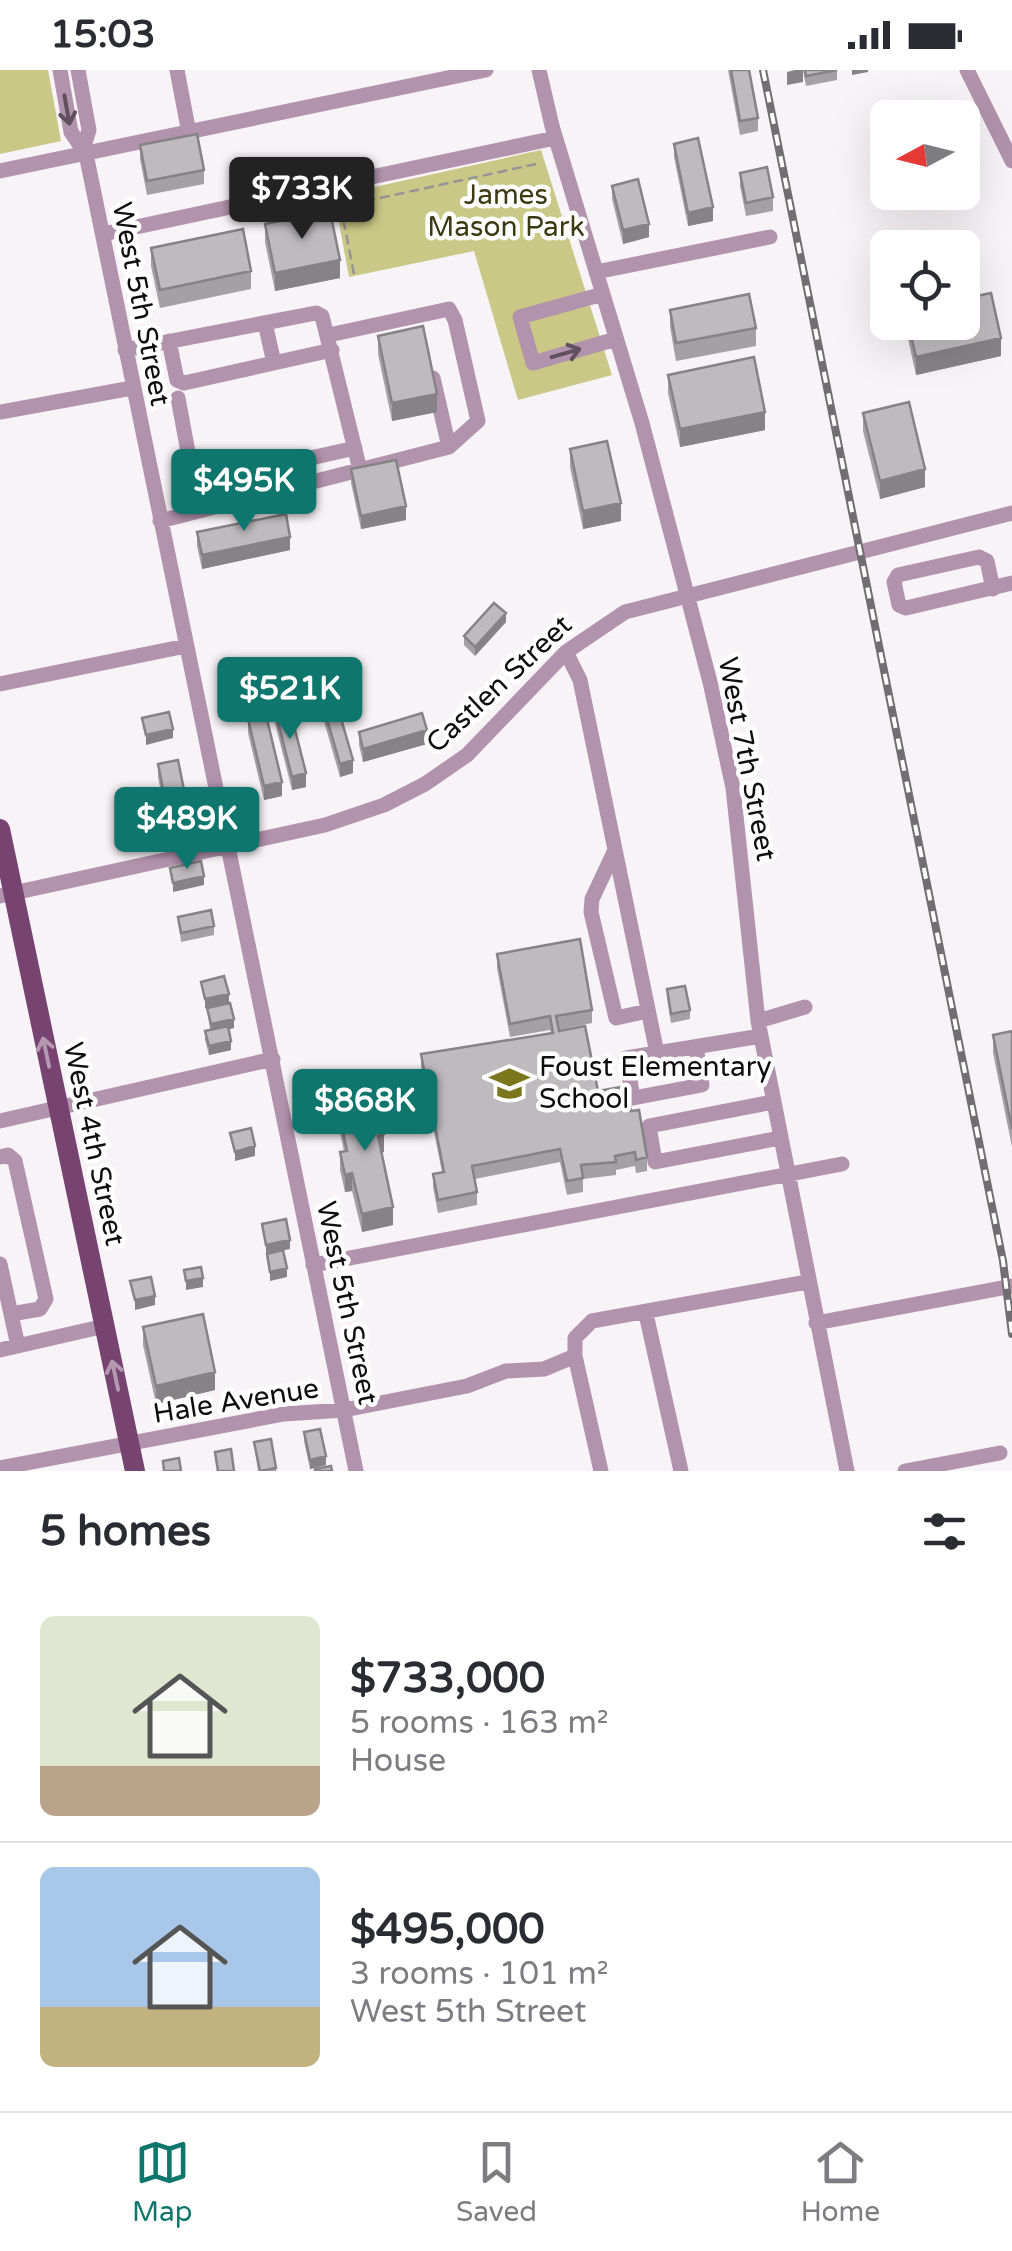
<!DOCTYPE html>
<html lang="en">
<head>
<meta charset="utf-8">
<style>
  :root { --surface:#fff; --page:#f2f2f3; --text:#2b2b33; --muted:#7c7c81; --line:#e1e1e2; --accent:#0f766e }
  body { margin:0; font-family:"Varela Round",sans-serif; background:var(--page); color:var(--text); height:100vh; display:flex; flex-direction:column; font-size:38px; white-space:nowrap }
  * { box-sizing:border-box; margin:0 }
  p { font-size:32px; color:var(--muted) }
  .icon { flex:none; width:55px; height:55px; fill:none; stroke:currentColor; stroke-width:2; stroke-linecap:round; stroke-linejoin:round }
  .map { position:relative; height:1401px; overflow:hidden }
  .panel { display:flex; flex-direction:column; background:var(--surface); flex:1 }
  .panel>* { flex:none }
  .needle { width:65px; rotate:263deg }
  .controls { position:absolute; left:870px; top:30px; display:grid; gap:20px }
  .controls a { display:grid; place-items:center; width:110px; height:110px; border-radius:15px; background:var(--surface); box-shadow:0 10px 40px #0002; font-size:50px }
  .price { position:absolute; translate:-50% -85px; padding:0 22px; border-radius:10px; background:var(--accent); color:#fff; font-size:32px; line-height:65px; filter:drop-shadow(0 2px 5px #0008) }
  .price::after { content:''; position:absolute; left:50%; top:60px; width:30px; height:22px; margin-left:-15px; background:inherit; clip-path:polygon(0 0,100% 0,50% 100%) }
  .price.selected { background:#222; color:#fff }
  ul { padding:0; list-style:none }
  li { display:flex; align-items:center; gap:30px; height:250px; padding:0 40px }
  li+li { border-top:2px solid var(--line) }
  li span { display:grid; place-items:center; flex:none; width:280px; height:200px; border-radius:15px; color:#555 }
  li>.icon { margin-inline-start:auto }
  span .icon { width:120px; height:120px; fill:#fffc; stroke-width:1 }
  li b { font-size:42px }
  h2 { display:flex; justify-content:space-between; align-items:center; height:120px; padding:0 40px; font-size:42px }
  .status { display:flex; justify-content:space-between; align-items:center; height:70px; padding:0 50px; background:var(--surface); direction:ltr }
  .status svg { height:28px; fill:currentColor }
  .tabs { display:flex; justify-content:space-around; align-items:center; height:140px; border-top:2px solid var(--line); background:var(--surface); font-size:28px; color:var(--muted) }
  .tabs a { display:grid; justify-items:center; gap:5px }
  .tabs .selected { color:var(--accent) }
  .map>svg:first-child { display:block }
  .green { fill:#cac886 }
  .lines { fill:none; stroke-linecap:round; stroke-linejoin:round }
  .path { stroke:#979396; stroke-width:2.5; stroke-dasharray:10 5; stroke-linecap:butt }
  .minor { stroke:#b293ad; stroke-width:15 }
  .major { stroke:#774370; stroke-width:20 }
  .rail-casing { stroke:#716e71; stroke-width:8 }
  .rail { stroke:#fff; stroke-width:4; stroke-dasharray:11; stroke-linecap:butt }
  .wall { fill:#a4a0a3 }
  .shaded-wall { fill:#868285 }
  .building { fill:#bfbabe; stroke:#868285; stroke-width:2.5 }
  .oneway { stroke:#60505e }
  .oneway2 { stroke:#b498b0 }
  .labels { text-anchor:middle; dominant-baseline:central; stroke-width:9; stroke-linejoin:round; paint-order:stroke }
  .park-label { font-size:28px; fill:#3c3a13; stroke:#fff }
  .street-label { font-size:28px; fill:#0f0d0f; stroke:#fff }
  .poi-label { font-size:28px; fill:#0f0d0f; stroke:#fff; text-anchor:start }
</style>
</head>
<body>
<div class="status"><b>15:03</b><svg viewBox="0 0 49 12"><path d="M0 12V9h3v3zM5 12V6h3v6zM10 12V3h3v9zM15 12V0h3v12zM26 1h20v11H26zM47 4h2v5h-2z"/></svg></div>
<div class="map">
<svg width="1012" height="1401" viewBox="0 0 1012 1401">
  <rect width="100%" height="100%" fill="#f8f3f7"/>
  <path class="green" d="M0 0H48L61 71 0 84Z
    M541 80 612 305 518 330 474 181 349 207 334 126Z"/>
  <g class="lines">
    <path class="path" d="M354 204 342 143 348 135 536 94"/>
    <path class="minor" d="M60 0 71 62 86 84 356 1401
      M78 0 89 60 84 76
      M177 0 189 63
      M539 0 552 56 642 353 710 612 733 718 758 951 847 1401
      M967 0 1012 91
      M0 101 486 0
      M103 164 555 68
      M596 202 770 167
      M603 224 520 247 533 293 616 269
      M265 253 274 293
      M169 271 177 310 184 313 332 280
      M125 280 316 243 322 246 360 400
      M433 308 449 377
      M178 328 199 441
      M0 342 132 318
      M233 433 231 406 355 378
      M160 451 449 377 478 351 455 250 449 239 329 265
      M993 519 987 491 979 487 898 505 894 512 899 535 906 538 1012 513
      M566 582 580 610 657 983 761 966
      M0 614 186 576
      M615 780 592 829 591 842 616 948 648 941
      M0 826 325 755 384 735 425 714 467 685 566 582 625 542 1012 443
      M758 951 805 937
      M657 983 626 988 633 1028 702 1015 696 977
      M773 1032 649 1056 655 1092 780 1068
      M0 1051 273 989
      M0 1087 8 1085 15 1091 46 1229 40 1239 11 1244
      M0 1194 18 1276
      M313 1195 842 1094
      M646 1244 681 1401
      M816 1253 1012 1216
      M0 1280 105 1256
      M575 1286 601 1401
      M0 1398 284 1344 344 1340 467 1316 506 1301 544 1299 575 1286V1268L592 1251 807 1212
      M905 1401 1000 1383"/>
    <path class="major" d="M0 759 135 1401"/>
    <defs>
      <path id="rail" d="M763 0 1003 1191 1012 1264"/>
    </defs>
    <use href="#rail" class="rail-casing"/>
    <use href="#rail" class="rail"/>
  </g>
  <path class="wall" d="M728 0H749L758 48V61L740 65Z
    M803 0H837V10L806 16Z
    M674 74 713 151 688 156 674 87Z
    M140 75 204 100V114L147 125 140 89Z
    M740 103 773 127V141L746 146 740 116Z
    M612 116 649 167 623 174 612 129Z
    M265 154 340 208 275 221 265 172Z
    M151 178 251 201V219L160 238 151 196Z
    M670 240 756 258V276L676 291 670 257Z
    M906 252H962L1001 286 916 305 906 260Z
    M378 266 437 342 392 351 378 284Z
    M668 305 765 360 680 377 668 323Z
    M863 343 925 417 880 429 863 361Z
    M570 379 621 451 583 459 570 397Z
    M351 399 406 450 361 459 351 413Z
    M197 462 290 480 202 499 197 476Z
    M506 552 475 586 464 575V566Z
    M226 620 281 638 306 717 292 720 275 653V641L230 652 226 634Z
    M323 635 353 703 340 707 323 648Z
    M248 649 282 726 264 730 248 663Z
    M359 662 427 674 363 692 359 675Z
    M158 694 185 725V737L194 753V762L173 766 170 742 165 743 158 707Z
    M178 847 214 856V865L181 872Z
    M497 884 592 940V953L558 960 598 1021 631 1041 647 1087V1101L636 1103 635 1096 616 1100V1105L583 1109V1122L567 1125 560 1092 475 1109 477 1122V1135L438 1143 433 1117V1104L442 1102 421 997V984L551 963 550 960 510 967 497 898Z
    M667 919 690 940V949L671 953 667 928Z
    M207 938 234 958 228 959 231 980 209 985 205 970V961L210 960Z
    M1012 961V1077L993 983V965Z
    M338 1036 384 1082 381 1083 393 1155 362 1162 352 1121 345 1122 340 1100V1082L344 1081 338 1054Z
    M143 1257 215 1320 156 1334 143 1275Z
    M304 1362 326 1395 310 1399 304 1371Z
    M254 1372 276 1398V1401H258Z"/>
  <path class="shaded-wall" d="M795 0H803V12L787 15V2Z
    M852 0H868V2L852 5Z
    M713 137V151L688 156V143Z
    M649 154V167L623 174V160Z
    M340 190V208L275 221V203Z
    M1001 268V286L916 305V287Z
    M437 324V342L392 351V333Z
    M765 342V360L680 377V359Z
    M925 399V417L880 429V411Z
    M621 433V451L583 459V441Z
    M406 436V450L361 459V446Z
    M290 467V480L202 499V485Z
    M506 543V552L475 586V577Z
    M281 626V639L230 652V638Z
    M173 659V668L146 675V665Z
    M427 660V674L363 692V679Z
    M353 690V703L340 707V694Z
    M306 703V717L292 720V707Z
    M282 712V726L264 730V716Z
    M204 806V815L173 822V813Z
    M229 924V933L205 938V929Z
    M234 949V958L211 963V954Z
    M231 971V980L209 985V976Z
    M384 1064V1082L378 1084V1066Z
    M255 1076V1086L235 1091V1082Z
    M352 1103V1121L345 1122V1105Z
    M393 1137V1155L362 1162V1144Z
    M290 1170V1179L266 1184V1175Z
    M287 1198V1207L270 1211V1202Z
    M203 1208V1217L186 1220V1211Z
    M155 1226V1235L135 1240V1230Z
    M215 1302V1320L156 1334V1316Z
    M326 1386V1395L310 1399V1390Z"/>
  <path class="building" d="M731 0H749L758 48 740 51Z
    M805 0H837L806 6Z
    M197 64 204 100 147 111 140 75Z
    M698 68 713 137 688 143 674 74Z
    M767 97 773 127 746 133 740 103Z
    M638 109 649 154 623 160 612 116Z
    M330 141 340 190 275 203 265 154Z
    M243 159 251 201 160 220 151 178Z
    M991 223 1001 268 916 287 908 252H962V229Z
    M749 224 756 258 676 273 670 240Z
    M423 256 437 324 392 333 378 266Z
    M754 287 765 342 680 359 668 305Z
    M909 332 925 399 880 411 863 343Z
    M607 371 621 433 583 441 570 379Z
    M396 390 406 436 361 446 351 399Z
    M286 444 290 467 202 485 197 462Z
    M494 533 506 543 475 577 464 566Z
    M276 608 281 626 230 638 226 620Z
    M336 631 353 690 340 694 323 635Z
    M289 636 306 703 292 707 275 640Z
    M169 642 173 659 146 665 142 648Z
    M422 643 427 660 363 679 359 662Z
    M266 645 282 712 264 716 248 649Z
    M178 690 185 725 165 729 158 694Z
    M191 736 194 753 173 757 170 740Z
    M201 791 204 806 173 813 170 798Z
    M211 840 214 856 181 863 178 847Z
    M580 869 592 940 556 946 559 961 585 956 598 1021 627 1016 631 1041 639 1040 647 1087 636 1090 635 1082 615 1086 616 1092 581 1095 583 1108 567 1111 560 1079 472 1096 477 1122 438 1130 433 1104 444 1102 421 984 553 963 550 946 510 954 497 884Z
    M224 906 229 924 205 929 201 912Z
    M685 916 690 940 671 944 667 919Z
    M230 933 234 949 211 954 207 938Z
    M228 956 231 971 209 976 205 961Z
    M1012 961V1059L993 965Z
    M376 1028 384 1064 378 1066 393 1137 362 1144 352 1103 345 1105 340 1082 347 1081 338 1036Z
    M251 1058 255 1076 235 1082 230 1063Z
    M286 1149 290 1170 266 1175 262 1154Z
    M283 1180 287 1198 270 1202 267 1184Z
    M201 1197 203 1208 186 1211 184 1200Z
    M151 1207 155 1226 135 1230 130 1211Z
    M203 1244 215 1302 156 1316 143 1257Z
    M320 1359 326 1386 310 1390 304 1362Z
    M271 1369 276 1398 260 1401 254 1372Z
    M231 1379 234 1401H218L215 1382Z
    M179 1388 181 1401H164L163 1391Z
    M331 1396 332 1401H315V1399Z"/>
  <defs><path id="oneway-shaft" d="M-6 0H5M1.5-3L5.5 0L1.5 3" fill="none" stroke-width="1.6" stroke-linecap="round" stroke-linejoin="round" transform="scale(2.5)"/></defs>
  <g class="oneway">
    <use href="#oneway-shaft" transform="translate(67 40) rotate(80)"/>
    <use href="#oneway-shaft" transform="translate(566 283) rotate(-16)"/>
  </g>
  <g class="oneway2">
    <use href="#oneway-shaft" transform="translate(46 982) rotate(-102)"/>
    <use href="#oneway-shaft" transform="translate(115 1305) rotate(-102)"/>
  </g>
  <defs>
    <symbol id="school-bare" viewBox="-9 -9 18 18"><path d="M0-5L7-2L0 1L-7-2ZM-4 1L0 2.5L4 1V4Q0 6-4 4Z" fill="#7b761b" stroke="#fff" stroke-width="2.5" paint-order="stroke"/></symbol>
  </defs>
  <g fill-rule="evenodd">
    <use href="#school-bare" x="482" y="986" width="55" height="55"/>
  </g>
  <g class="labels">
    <g class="park-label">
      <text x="506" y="125">James<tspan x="506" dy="32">Mason Park</tspan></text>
    </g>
    <g class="street-label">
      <text transform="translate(141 234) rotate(79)">West 5th Street</text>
      <text transform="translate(499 614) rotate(-43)">Castlen Street</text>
      <text transform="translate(747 689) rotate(79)">West 7th Street</text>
      <text transform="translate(94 1074) rotate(78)">West 4th Street</text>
      <text transform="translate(347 1233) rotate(78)">West 5th Street</text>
      <text transform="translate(236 1331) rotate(-9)">Hale Avenue</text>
    </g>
    <g class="poi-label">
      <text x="539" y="997">Foust Elementary<tspan x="539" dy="32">School</tspan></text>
    </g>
  </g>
</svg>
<div class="controls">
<a><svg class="needle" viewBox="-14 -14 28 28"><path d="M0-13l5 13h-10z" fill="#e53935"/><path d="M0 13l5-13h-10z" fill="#7c7c81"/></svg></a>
<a><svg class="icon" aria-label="locate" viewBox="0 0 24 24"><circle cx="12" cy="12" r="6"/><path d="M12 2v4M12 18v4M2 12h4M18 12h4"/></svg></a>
</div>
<b class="price selected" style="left:302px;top:172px">$733K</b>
<b class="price" style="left:244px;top:464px">$495K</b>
<b class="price" style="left:290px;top:672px">$521K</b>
<b class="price" style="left:187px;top:802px">$489K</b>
<b class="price" style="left:365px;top:1084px">$868K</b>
</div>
<section class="panel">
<h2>5 homes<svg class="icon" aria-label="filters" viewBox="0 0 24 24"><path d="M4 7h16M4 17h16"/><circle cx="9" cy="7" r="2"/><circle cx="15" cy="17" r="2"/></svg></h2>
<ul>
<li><span style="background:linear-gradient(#dfe7d0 75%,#b9a48a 0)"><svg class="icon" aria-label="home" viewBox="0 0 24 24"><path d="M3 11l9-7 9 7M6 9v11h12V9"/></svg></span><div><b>$733,000</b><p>5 rooms · 163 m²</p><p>House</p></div></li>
<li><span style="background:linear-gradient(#a9c7e8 70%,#c2b280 0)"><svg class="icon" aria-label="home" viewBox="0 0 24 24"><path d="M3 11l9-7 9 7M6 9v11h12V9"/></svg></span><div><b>$495,000</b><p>3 rooms · 101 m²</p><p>West 5th Street</p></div></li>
</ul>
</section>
<nav class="tabs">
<a class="selected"><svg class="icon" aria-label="map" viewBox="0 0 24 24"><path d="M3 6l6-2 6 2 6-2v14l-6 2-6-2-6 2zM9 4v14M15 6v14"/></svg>Map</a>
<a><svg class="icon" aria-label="saved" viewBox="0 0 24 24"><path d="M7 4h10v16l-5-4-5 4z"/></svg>Saved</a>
<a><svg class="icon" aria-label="home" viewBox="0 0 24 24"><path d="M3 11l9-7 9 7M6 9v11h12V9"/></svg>Home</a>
</nav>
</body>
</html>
